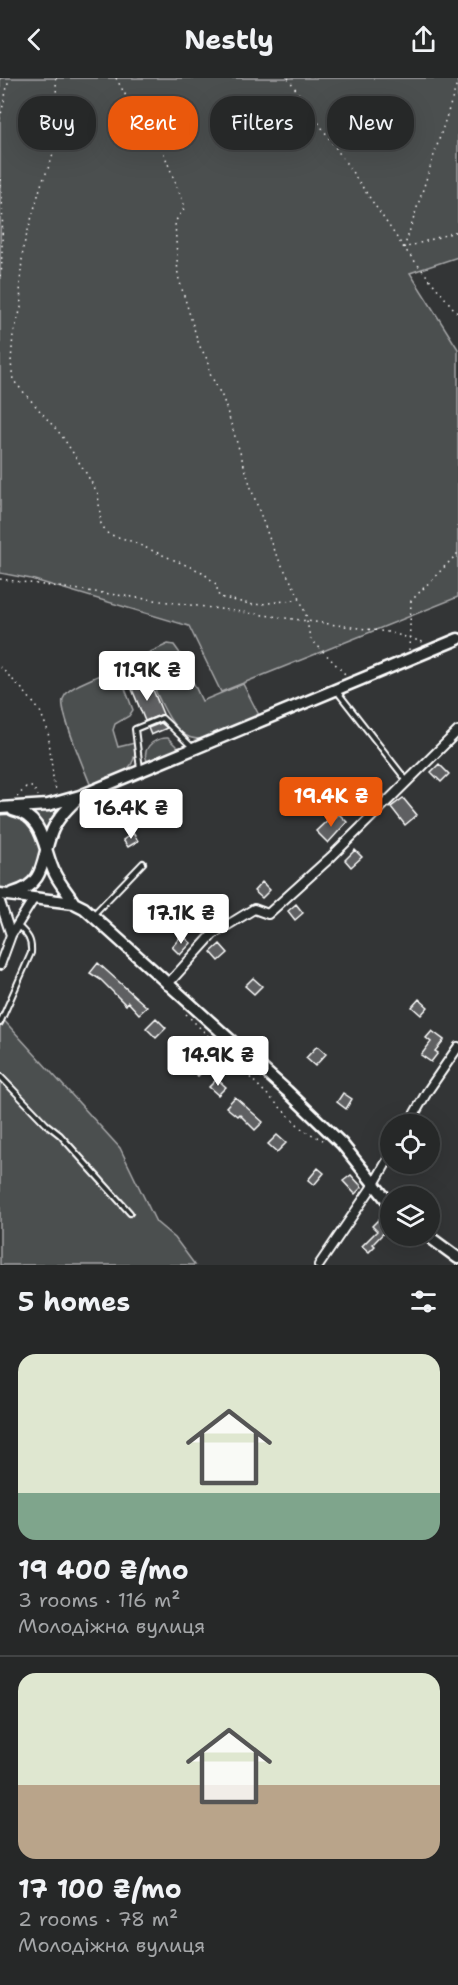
<!DOCTYPE html>
<html lang="en">
<head>
<meta charset="utf-8">
<style>
  :root { --surface:#262828; --page:#2e3030; --text:#f1f3f6; --muted:#a4a6a8; --line:#424445; --accent:#ea580c }
  body { margin:0; font-family:"Shantell Sans",sans-serif; background:var(--page); color:var(--text); height:100vh; display:flex; flex-direction:column; font-size:22px; white-space:nowrap }
  * { box-sizing:border-box; margin:0 }
  p { font-size:20px; color:var(--muted) }
  .icon { flex:none; width:33px; height:33px; fill:none; stroke:currentColor; stroke-width:2; stroke-linecap:round; stroke-linejoin:round }
  .map { position:relative; height:1187px; overflow:hidden }
  .side { display:flex; flex-direction:column; background:var(--surface); flex:1 }
  .side>* { flex:none }
  .guide { position:absolute; left:18px; top:18px; width:423px; height:54px; display:flex; gap:12px }
  .controls { position:absolute; left:380px; top:1036px; display:grid; gap:12px }
  .controls a { display:grid; place-items:center; width:60px; height:60px; border-radius:50%; background:var(--surface); box-shadow:0 6px 24px #0002,0 0 0 2px var(--line); font-size:30px }
  .price { position:absolute; translate:-50% -51px; padding:0 14px; border-radius:6px; background:#fff; color:#222; font-size:20px; line-height:39px; filter:drop-shadow(0 2px 3px #0008) }
  .price::after { content:''; position:absolute; left:50%; top:36px; width:18px; height:14px; margin-left:-9px; background:inherit; clip-path:polygon(0 0,100% 0,50% 100%) }
  .price.selected { background:var(--accent); color:#fff }
  ul { padding:0; list-style:none }
  li { display:grid; align-content:center; gap:12px; height:318px; padding:0 18px }
  li+li { border-top:2px solid var(--line) }
  li span { display:grid; place-items:center; height:186px; border-radius:18px; color:#555 }
  li>.icon { margin-inline-start:auto }
  span .icon { width:108px; height:108px; fill:#fffc; stroke-width:1 }
  li b { font-size:26px }
  h2 { display:flex; justify-content:space-between; align-items:center; height:72px; padding:0 18px; font-size:26px }
  .pill { padding:0 21px; border-radius:24px; background:var(--surface); box-shadow:0 6px 24px #0002,0 0 0 2px var(--line); font-size:21px; line-height:54px }
  .pill.selected { background:var(--accent); color:#fff }
  header { display:flex; justify-content:space-between; align-items:center; height:78px; padding:0 18px; background:var(--surface); font-size:27px; font-weight:700 }
  .map>svg:first-child { display:block }
  .green { fill:#4c4f50; stroke:#a6a7a8; stroke-width:1.5 }
  .building { fill:#5f6162; stroke:#fff; stroke-width:1.5 }
  .lines { fill:none; stroke-linecap:round; stroke-linejoin:round }
  .lane-casing { stroke:#fff; stroke-width:8 }
  .street-casing { stroke:#fff; stroke-width:12 }
  .secondary-casing { stroke:#fff; stroke-width:15 }
  .path { stroke:#fff; stroke-width:1.5; stroke-dasharray:1.5 4.5; stroke-linecap:butt }
  .lane { stroke:#2a2d2e; stroke-width:4 }
  .street { stroke:#2a2d2e; stroke-width:8 }
  .secondary { stroke:#2a2d2e; stroke-width:10 }
</style>
</head>
<body>
<header><svg class="icon" aria-label="back" viewBox="0 0 24 24"><path d="M15 5l-7 7 7 7"/></svg>Nestly<svg class="icon" aria-label="share" viewBox="0 0 24 24"><path d="M12 15V3M7 8l5-5 5 5M5 13v7h14v-7"/></svg></header>
<div class="map">
<svg width="458" height="1187" viewBox="0 0 458 1187">
  <rect width="100%" height="100%" fill="#333536"/>
  <filter id="ink" filterUnits="userSpaceOnUse"><feTurbulence type="fractalNoise" baseFrequency=".0167" numOctaves="2"/><feDisplacementMap in="SourceGraphic" scale="12" xChannelSelector="R" yChannelSelector="G"/><feConvolveMatrix kernelMatrix="1 2 1 2 8 2 1 2 1" color-interpolation-filters="sRGB"/></filter>
  <g filter="url(#ink)">
    <path class="green" d="M0 0H458V179L410 195 458 271V519L221 614 189 548 31 501 0 495Z
      M168 566 174 567 179 574 202 623 243 606 261 641C201 662 186 682 156 614L155 609 180 595 174 582 123 605 133 632 129 638 115 646 113 652 118 669 135 665C139 695 114 699 92 711 86 695 59 634 63 621 66 613 73 610 80 606Z
      M168 660 178 670V675L150 687C138 673 153 659 168 660Z
      M60 728 46 751 32 732Z
      M6 734C33 740 34 753 43 776 33 803 30 809 0 813V735Z
      M0 938 120 1070 156 1144 175 1160 195 1187H0Z"/>
    <path class="building" d="M145 604 150 613 153 612 163 636 145 643 132 611Z
      M161 645 167 650 151 657 148 650Z
      M439 686 449 696 441 704 431 694Z
      M372 705 384 717 373 727 362 715Z
      M403 720 417 737 405 747 391 729Z
      M339 736 347 744 328 765 316 753 332 738 334 741Z
      M133 755 138 763 128 769 123 762Z
      M355 772 362 779 351 789 345 782Z
      M262 804 270 812 262 820 254 813Z
      M296 826 303 835 295 842 288 833Z
      M182 857 191 865 180 877 172 869Z
      M220 866 228 875 219 883 211 874Z
      M98 885 147 929 139 936 128 924 126 927 101 902 90 895Z
      M253 900 262 908 254 916 245 908Z
      M419 921 428 929 421 937 412 929Z
      M156 940 166 950 156 960 146 950Z
      M432 953 444 962 435 973 438 975 431 984 421 977 431 964 426 960Z
      M317 968 326 976 315 988 306 980Z
      M197 982 206 990 198 998 190 990Z
      M217 1001 226 1009 218 1017 209 1009Z
      M343 1015 352 1021 346 1031 337 1024Z
      M235 1019 263 1044 255 1052 239 1036 237 1038 226 1029Z
      M277 1057 286 1065 277 1074 268 1066Z
      M318 1090 324 1095 314 1107 308 1102Z
      M351 1097 362 1109 355 1116 343 1103Z
      M379 1141 384 1145 387 1142 390 1148 373 1166 375 1168 369 1174 362 1168 377 1153 372 1148Z"/>
    <g class="lines">
      <defs>
        <path id="lane" d="M336 612 407 703
          M140 691 135 651 162 640 193 670
          M93 837 143 785
          M0 945 31 875C32 862 28 857 18 848
          M0 998 46 1046 60 1057 130 1135"/>
        <path id="street" d="M0 824 11 857
          M0 887 11 857 34 820
          M167 907 213 856 254 831 268 836 331 779 458 653
          M408 1047 427 1014 458 969
          M319 1187 374 1106 390 1078"/>
        <path id="secondary" d="M0 730 48 727 80 718 458 561
          M13 732C45 739 43 772 55 796 60 806 68 815 74 825
          M13 815C46 806 41 782 51 756 56 741 68 730 79 719
          M0 816 74 825 84 830 287 1013 342 1066 390 1126
          M428 1158 458 1180"/>
      </defs>
      <use href="#lane" class="lane-casing"/>
      <use href="#street" class="street-casing"/>
      <use href="#secondary" class="secondary-casing"/>
      <path class="path" d="M56 0 57 46 52 81 41 107 23 170 20 205 21 230 13 257 11 284 13 302 62 358 86 395 98 416 101 446 108 456 128 462 202 494 216 506 219 519 254 527 300 521 306 537 310 560 345 596
        M116 0 141 45 159 63 185 129 175 144 178 198 199 267 207 281 210 296 223 320 253 416 274 473 300 520
        M288 0 404 170 458 236
        M458 3 404 170 458 153
        M0 41 9 0
        M0 101C4 126 2 149 2 174 1 183 3 189 0 198
        M0 501 388 554 423 564
        M409 572 411 523 458 475
        M0 589 23 612 40 633 48 653 54 708 58 713
        M17 719 26 709H33L38 718
        M186 936 303 1052 323 1062"/>
      <use href="#lane" class="lane"/>
      <use href="#street" class="street"/>
      <use href="#secondary" class="secondary"/>
    </g>
  </g>
</svg>
<div class="controls">
<a><svg class="icon" aria-label="locate" viewBox="0 0 24 24"><circle cx="12" cy="12" r="6"/><path d="M12 2v4M12 18v4M2 12h4M18 12h4"/></svg></a>
<a><svg class="icon" aria-label="layers" viewBox="0 0 24 24"><path d="M12 4l9 5-9 5-9-5zM3 14l9 5 9-5"/></svg></a>
</div>
<b class="price" style="left:147px;top:624px">11.9K ₴</b>
<b class="price selected" style="left:331px;top:750px">19.4K ₴</b>
<b class="price" style="left:131px;top:762px">16.4K ₴</b>
<b class="price" style="left:181px;top:867px">17.1K ₴</b>
<b class="price" style="left:218px;top:1009px">14.9K ₴</b>
<div class="guide">
<a class="pill">Buy</a>
<a class="pill selected">Rent</a>
<a class="pill">Filters</a>
<a class="pill">New</a>
</div>
</div>
<section class="side">
<h2>5 homes<svg class="icon" aria-label="filters" viewBox="0 0 24 24"><path d="M4 7h16M4 17h16"/><circle cx="9" cy="7" r="2"/><circle cx="15" cy="17" r="2"/></svg></h2>
<ul>
<li><span style="background:linear-gradient(#dfe7d0 75%,#7fa58c 0)"><svg class="icon" aria-label="home" viewBox="0 0 24 24"><path d="M3 11l9-7 9 7M6 9v11h12V9"/></svg></span><div><b>19 400 ₴/mo</b><p>3 rooms · 116 m²</p><p>Молодіжна вулиця</p></div></li>
<li><span style="background:linear-gradient(#dfe7d0 60%,#b9a48a 0)"><svg class="icon" aria-label="home" viewBox="0 0 24 24"><path d="M3 11l9-7 9 7M6 9v11h12V9"/></svg></span><div><b>17 100 ₴/mo</b><p>2 rooms · 78 m²</p><p>Молодіжна вулиця</p></div></li>
</ul>
</section>
</body>
</html>
